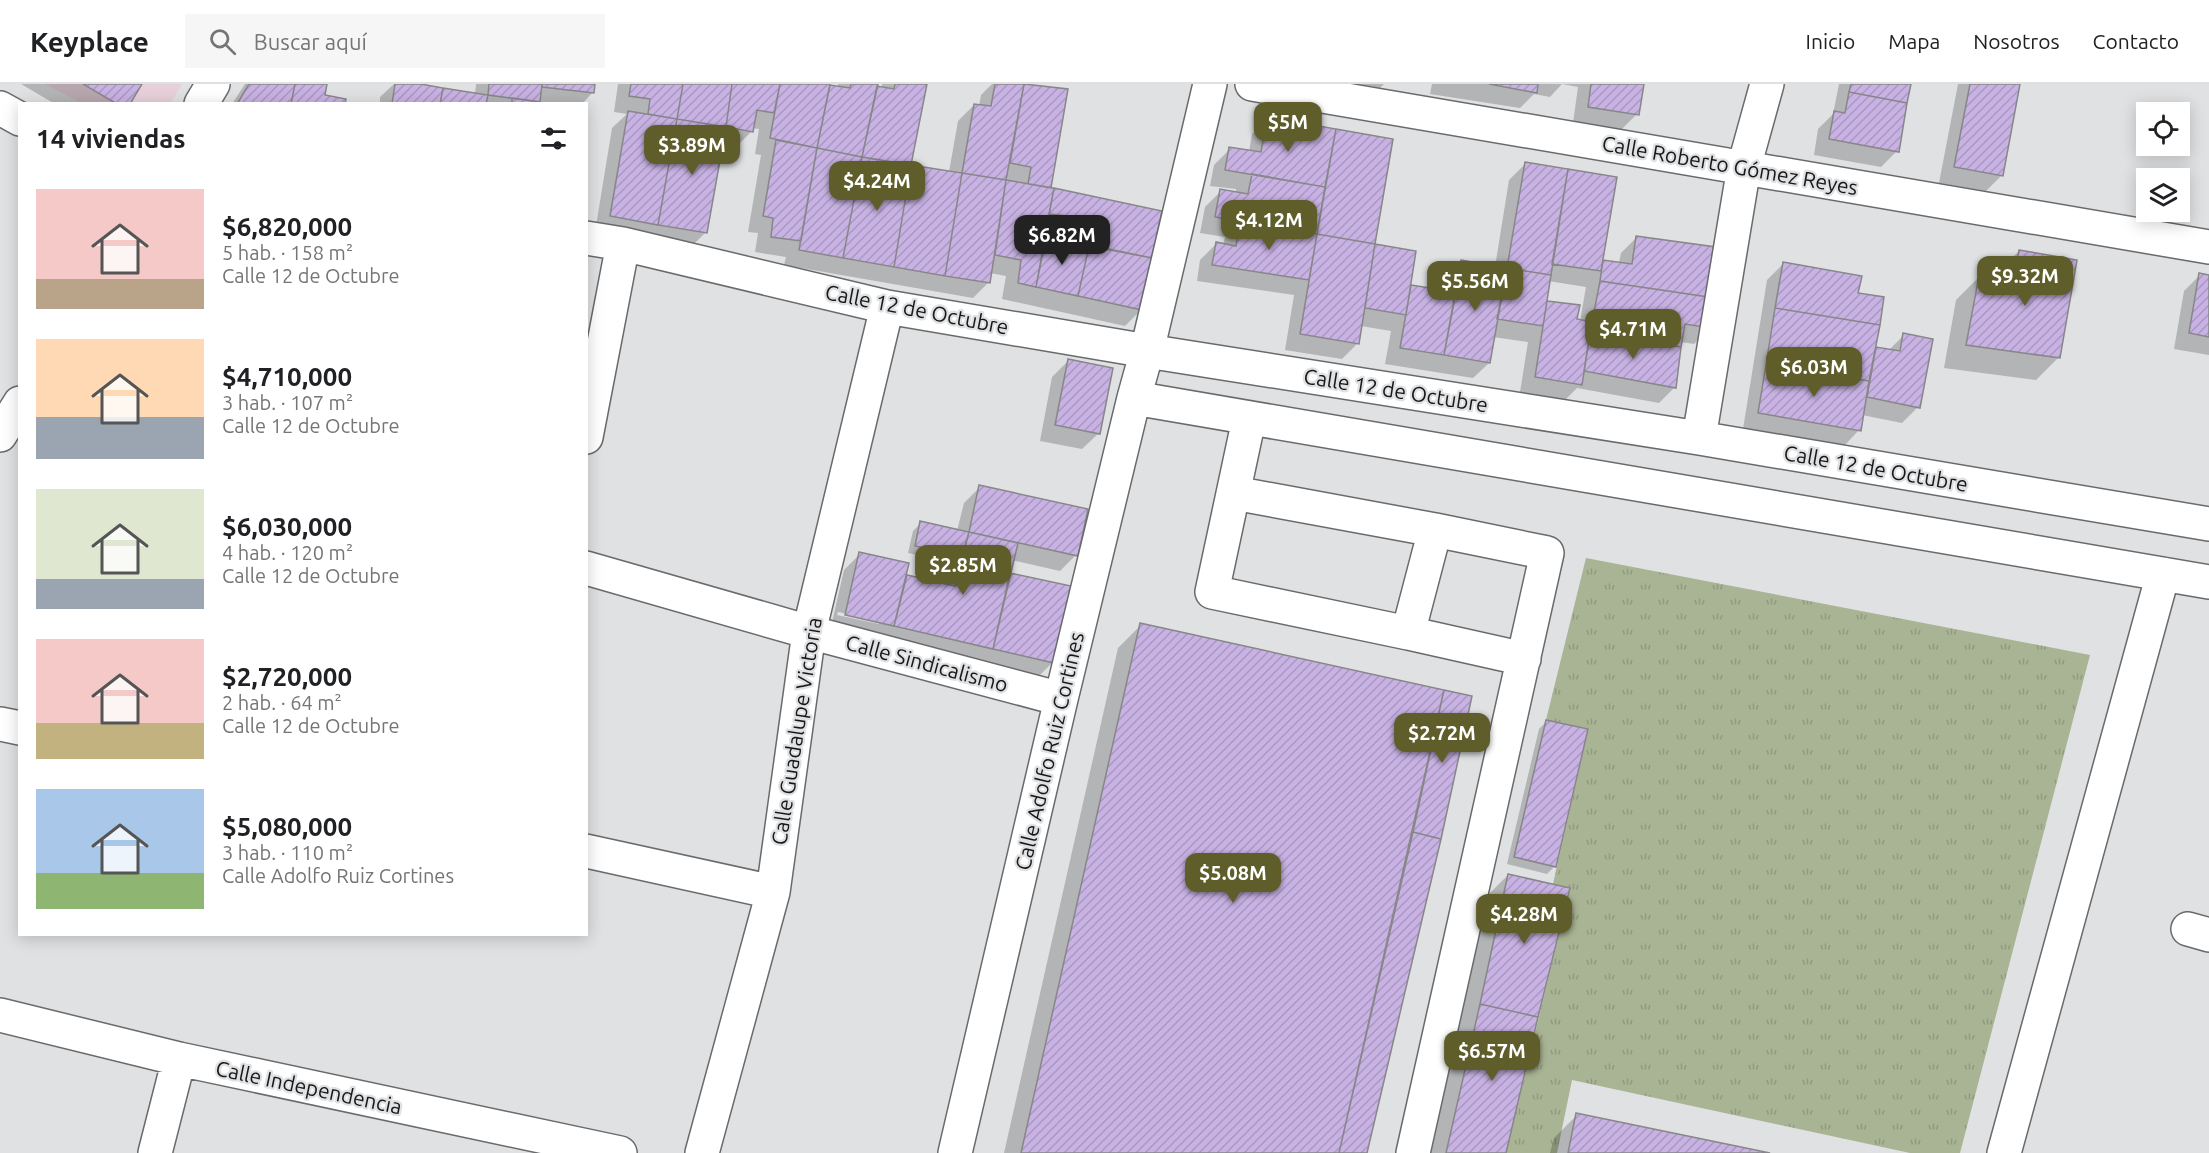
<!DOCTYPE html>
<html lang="es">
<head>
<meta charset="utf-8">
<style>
  :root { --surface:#fff; --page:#f6f6f6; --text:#202124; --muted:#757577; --line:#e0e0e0; --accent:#5f5d2a }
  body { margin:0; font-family:Ubuntu,sans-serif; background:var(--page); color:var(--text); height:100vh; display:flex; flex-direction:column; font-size:22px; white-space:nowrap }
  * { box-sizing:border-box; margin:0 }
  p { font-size:20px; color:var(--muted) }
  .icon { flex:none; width:33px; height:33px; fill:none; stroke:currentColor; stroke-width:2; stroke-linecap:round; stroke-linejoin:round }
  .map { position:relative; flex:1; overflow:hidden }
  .side { position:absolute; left:18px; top:18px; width:570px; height:834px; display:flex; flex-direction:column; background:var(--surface); border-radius:0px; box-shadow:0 3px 15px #0003 }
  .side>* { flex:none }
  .fabs { position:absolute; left:2136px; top:18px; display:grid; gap:12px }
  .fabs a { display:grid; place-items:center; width:54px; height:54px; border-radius:0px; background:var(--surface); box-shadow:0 3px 15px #0003; font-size:30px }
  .price { position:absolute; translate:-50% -51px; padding:0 14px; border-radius:12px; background:var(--accent); color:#fff; font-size:20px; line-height:39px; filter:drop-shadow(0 2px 3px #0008) }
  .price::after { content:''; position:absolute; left:50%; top:36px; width:18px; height:14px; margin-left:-9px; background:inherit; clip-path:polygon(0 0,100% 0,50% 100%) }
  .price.current { background:#222; color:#fff }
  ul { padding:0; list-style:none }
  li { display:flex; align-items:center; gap:18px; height:150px; padding:0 18px }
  li span { display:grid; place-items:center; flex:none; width:168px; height:120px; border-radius:0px; color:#555 }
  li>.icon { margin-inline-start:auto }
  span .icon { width:72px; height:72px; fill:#fffc; stroke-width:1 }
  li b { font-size:26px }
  h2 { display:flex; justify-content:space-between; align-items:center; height:72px; padding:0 18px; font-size:26px }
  header { display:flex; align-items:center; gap:36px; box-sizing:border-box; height:84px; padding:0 30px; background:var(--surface); border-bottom:2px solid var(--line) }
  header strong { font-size:28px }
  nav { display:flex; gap:33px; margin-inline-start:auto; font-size:21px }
  .search { width:420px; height:54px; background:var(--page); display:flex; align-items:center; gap:15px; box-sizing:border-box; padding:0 21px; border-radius:0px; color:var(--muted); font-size:22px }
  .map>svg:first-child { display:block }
  .education { fill:#e7d0da }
  .grass { fill:url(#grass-tufts) }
  .shadow { fill:#0003; fill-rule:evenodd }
  .building { fill:url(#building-hatch); stroke:#878688; stroke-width:1.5 }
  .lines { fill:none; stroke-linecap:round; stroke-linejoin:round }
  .minor-casing { stroke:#696a6c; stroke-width:36 }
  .minor { stroke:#fff; stroke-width:33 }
  .labels { text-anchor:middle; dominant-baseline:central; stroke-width:4.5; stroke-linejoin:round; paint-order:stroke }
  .street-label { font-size:21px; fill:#171819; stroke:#dfe1e3 }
</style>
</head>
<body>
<header>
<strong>Keyplace</strong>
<div class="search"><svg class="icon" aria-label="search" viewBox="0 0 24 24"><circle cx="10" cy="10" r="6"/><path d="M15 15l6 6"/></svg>Buscar aquí</div>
<nav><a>Inicio</a><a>Mapa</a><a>Nosotros</a><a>Contacto</a></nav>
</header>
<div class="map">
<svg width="2209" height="1069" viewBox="0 0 2209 1069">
  <defs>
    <pattern id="grass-tufts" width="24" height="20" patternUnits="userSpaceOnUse" patternTransform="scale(1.5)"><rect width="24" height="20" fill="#a9b494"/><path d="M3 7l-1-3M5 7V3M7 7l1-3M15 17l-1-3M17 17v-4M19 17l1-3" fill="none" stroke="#919a7f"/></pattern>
    <pattern id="building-hatch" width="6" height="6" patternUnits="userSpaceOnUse" patternTransform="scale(1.5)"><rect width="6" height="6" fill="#c8b2e3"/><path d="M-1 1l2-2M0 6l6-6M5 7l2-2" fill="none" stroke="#ab98c2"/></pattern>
  </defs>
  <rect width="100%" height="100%" fill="#dfe1e3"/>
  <path class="education" d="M45 0H182L170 20 81 19Z"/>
  <path class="grass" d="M1586 474 2090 571 1960 1069H1910L1572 996 1557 1069H1506L1570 805 1553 800 1588 646 1546 636Z"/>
  <path class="shadow" d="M21 0H140L128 20H55Z
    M245 0H326L324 12 344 20H232Z
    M394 0H412L475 10 476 0H594L593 8 582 20H380V13Z
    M618 0H828V2L838 4V0H876V3L882 4V0H926L910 82 949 88 958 37 974 21 979 22 981 11 992 0H1029L1066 6 1049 105 1160 128 1141 226 1125 242 1002 215 1006 192 990 189 989 198 973 214 784 181 786 173 755 168 758 149 748 148 761 71 755 70 759 45 752 44V47L736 63 721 61 706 148 690 164 595 148 612 44 627 30 614 28ZM1045 147 1051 148 1049 155 1045 154Z
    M1359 0H1384L1380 4Z
    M1432 0H1642L1637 30 1621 46 1573 39 1578 3 1562 0 1550 13 1534 10 1520 24 1430 10Z
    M1839 0H1909L1897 67 1881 83 1814 71 1818 45 1833 30Z
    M1958 0H2018L2002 91 1986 107 1939 99Z
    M1268 34 1391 56 1374 161 1415 168 1409 202 1443 208 1445 194 1461 178 1495 183 1509 96 1525 80 1601 177 1619 179 1621 169 1637 153 1710 244 1694 260 1681 258 1675 303 1659 319 1577 304 1565 316 1520 308 1528 258 1493 253 1489 279 1473 294 1385 280 1391 247 1361 242 1358 259 1342 275 1285 266 1294 211 1197 197 1200 176 1216 160 1223 161 1225 153 1200 149 1205 123 1221 107 1236 110V105L1210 102 1214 81 1230 65 1249 68 1252 50ZM1548 197 1586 203 1580 237H1576L1578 223 1546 218Z
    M2019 167 2059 273 2036 296 1944 284 1956 216 1979 193 1995 196 1996 190Z
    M1783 180 1857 210 1874 264 1888 267 1904 251 1918 323 1902 339 1862 331 1859 346 1844 362 1743 345 1767 196Z
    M2200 191 2209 193V271L2174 265 2184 207Z
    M1068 277 1098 350 1082 365 1040 357 1052 293Z
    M980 403 1076 471 1060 487 1012 476 1009 490 1053 578 1037 594 830 547 844 486 860 470 904 496 907 493 939 500 945 477 908 469 913 447 921 439 957 447 964 419ZM838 528 879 537V540L837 531Z
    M1141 541 1470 613 1366 1069H1004L1118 564Z
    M1547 637 1555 782 1547 790 1507 780 1539 645Z
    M1508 791 1505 1069H1429L1485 814Z
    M1577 1031 1763 1069H1550L1554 1054Z"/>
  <path class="building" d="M83 0H142L130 20H117Z
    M249 0H295L291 20H237Z
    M295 0H327L325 11 346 15 345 20H291Z
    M395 0H421L443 4 440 20H392Z
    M489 0H542L540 18 488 11Z
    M542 0H595L594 9 542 3Z
    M631 0H683L677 35 648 30 650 15 629 12Z
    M683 0H732L726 43 677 35Z
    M732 0H780L774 29 757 26 753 48 726 43Z
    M780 0H830L817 64 770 54Z
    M851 0H878L862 73 817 64 830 1 850 4Z
    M895 0H927L911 81 862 73 877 2 894 5Z
    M995 0H1024L1006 96 962 89 974 20 991 22Z
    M1024 0 1068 5 1051 104 1028 100 1031 83 1010 79Z
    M1489 0H1538L1537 9Z
    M1591 0H1644L1639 31 1588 23Z
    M1851 0H1911L1907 19 1849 8Z
    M1970 0H2020L2003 92 1954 83Z
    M443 4 488 11 486 20H440Z
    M1849 8 1907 19 1899 68 1829 55 1834 27 1845 29Z
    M512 14 540 18V20H512Z
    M628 27 677 35 658 141 610 132Z
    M1267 33 1336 45 1325 103 1225 86 1229 63 1261 68Z
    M677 35 726 43 707 149 658 141Z
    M1336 45 1393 55 1375 160 1317 150Z
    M776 56 817 64 801 157 771 153 773 134 763 132Z
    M817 64 862 73 843 174 799 166Z
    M862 73 911 81 894 183 843 174Z
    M1525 78 1568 85 1551 191 1507 184Z
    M911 81 962 89 945 192 894 183Z
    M1568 85 1617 93 1601 187 1552 180Z
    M962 89 1006 96 990 199 945 192Z
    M1252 90 1325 103 1317 150 1215 133 1220 105 1248 110Z
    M1006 96 1054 104 1036 203 1018 199 1021 176 995 171Z
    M1054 104 1162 127 1152 174 1061 155 1066 132 1049 130Z
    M1240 137 1317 150 1309 196 1212 181 1216 158 1236 162Z
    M1317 150 1375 160 1359 260 1300 250Z
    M1636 152 1723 164 1715 214 1600 197 1603 176 1632 180Z
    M1046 153 1089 162 1078 212 1036 203Z
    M1375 160 1416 167 1406 231 1365 224Z
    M1089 162 1152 174 1142 226 1078 212Z
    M2019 166 2077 176 2060 274 1966 261 1979 192 2013 198Z
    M1461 176 1507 184 1490 279 1444 271Z
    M1783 178 1862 192 1858 209 1884 213 1880 241 1775 224Z
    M1507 184 1551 191 1543 242 1497 235Z
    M2199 189 2209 191V253L2189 249Z
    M1600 197 1715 214 1711 244 1685 240 1681 263 1590 249Z
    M1411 201 1456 208 1444 271 1400 264Z
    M1547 217 1580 221 1577 235 1592 238 1582 301 1535 293Z
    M1775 224 1880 241 1869 297 1766 281Z
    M1590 249 1681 263 1676 304 1584 287Z
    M1903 249 1933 255 1920 324 1867 313 1876 263 1900 267Z
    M1068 275 1113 284 1100 350 1055 341Z
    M1766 281 1869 297 1861 347 1758 329Z
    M979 401 1088 425 1078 472 969 448Z
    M920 437 969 448 962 471 915 462Z
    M969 448 1018 459 993 565 894 542 907 491 955 502Z
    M859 468 909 479 894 542 845 531Z
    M1010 489 1071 502 1054 579 993 565Z
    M1140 539 1444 606 1339 1069H1021Z
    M1444 606 1472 612 1441 755 1413 748Z
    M1546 636 1588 645 1556 783 1514 773Z
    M1413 748 1441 755 1367 1069H1339Z
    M1508 790 1570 804 1538 933 1480 920Z
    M1480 920 1538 933 1506 1069H1446Z
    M1576 1029 1770 1069H1568Z"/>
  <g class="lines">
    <defs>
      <path id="minor" d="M1252 0 2209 163
        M201 20 213 0
        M0 24 20 35
        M586 154 623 160 887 223 1147 267 1699 354 2209 440
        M1134 314 2209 498
        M0 351 20 319
        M586 353 623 160
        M1699 354 1744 83 1767 0
        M1234 409 1435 446 1408 549 1212 508 1249 335
        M586 484 809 548 1061 615
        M1408 549 1524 575
        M0 640 20 644
        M586 767 773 808
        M2188 845 2209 851
        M0 931 179 975 620 1069
        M155 1069 179 975
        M702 1069 773 808 809 548 887 223
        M955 1069 1061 615 1134 314 1147 267 1210 0
        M1413 1069 1547 469 1435 446
        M2004 1069 2163 490"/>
    </defs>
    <use href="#minor" class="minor-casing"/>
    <use href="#minor" class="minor"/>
  </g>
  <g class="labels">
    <g class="street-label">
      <text transform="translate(1730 81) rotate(10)">Calle Roberto Gómez Reyes</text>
      <text transform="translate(917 225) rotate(11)">Calle 12 de Octubre</text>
      <text transform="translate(1396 306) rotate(9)">Calle 12 de Octubre</text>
      <text transform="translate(1876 384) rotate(10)">Calle 12 de Octubre</text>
      <text transform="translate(927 579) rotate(15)">Calle Sindicalismo</text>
      <text transform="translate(796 647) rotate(-81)">Calle Guadalupe Victoria</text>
      <text transform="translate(1049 667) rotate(-77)">Calle Adolfo Ruiz Cortines</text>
      <text transform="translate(309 1003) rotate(12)">Calle Independencia</text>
    </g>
  </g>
</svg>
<div class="fabs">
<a><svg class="icon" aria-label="locate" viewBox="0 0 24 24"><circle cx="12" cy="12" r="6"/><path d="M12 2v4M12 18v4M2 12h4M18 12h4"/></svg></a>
<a><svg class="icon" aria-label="layers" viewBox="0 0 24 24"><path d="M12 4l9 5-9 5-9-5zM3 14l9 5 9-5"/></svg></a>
</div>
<b class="price" style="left:1288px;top:69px">$5M</b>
<b class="price" style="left:692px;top:92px">$3.89M</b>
<b class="price" style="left:877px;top:128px">$4.24M</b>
<b class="price" style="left:1269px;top:167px">$4.12M</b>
<b class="price current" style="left:1062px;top:182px">$6.82M</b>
<b class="price" style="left:2025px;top:223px">$9.32M</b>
<b class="price" style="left:1475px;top:228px">$5.56M</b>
<b class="price" style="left:1633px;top:276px">$4.71M</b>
<b class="price" style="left:1814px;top:314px">$6.03M</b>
<b class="price" style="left:963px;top:512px">$2.85M</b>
<b class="price" style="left:1442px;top:680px">$2.72M</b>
<b class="price" style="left:1233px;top:820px">$5.08M</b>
<b class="price" style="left:1524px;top:861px">$4.28M</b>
<b class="price" style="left:1492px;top:998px">$6.57M</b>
<section class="side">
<h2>14 viviendas<svg class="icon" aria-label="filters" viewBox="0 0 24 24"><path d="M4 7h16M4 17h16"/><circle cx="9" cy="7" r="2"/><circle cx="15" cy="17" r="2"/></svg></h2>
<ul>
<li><span style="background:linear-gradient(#f6c9c9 75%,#b9a48a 0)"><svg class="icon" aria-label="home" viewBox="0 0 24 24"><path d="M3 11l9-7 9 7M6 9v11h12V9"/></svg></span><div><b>$6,820,000</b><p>5 hab. · 158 m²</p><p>Calle 12 de Octubre</p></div></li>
<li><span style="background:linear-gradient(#ffd9b3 65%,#9aa5b1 0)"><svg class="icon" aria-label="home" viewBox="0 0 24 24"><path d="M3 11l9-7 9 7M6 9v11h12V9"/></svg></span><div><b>$4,710,000</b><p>3 hab. · 107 m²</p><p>Calle 12 de Octubre</p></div></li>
<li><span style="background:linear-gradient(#dfe7d0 75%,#9aa5b1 0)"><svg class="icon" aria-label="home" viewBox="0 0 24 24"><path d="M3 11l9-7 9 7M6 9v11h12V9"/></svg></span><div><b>$6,030,000</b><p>4 hab. · 120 m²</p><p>Calle 12 de Octubre</p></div></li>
<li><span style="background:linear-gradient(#f6c9c9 70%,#c2b280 0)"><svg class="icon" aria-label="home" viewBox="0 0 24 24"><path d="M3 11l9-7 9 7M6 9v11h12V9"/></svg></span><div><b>$2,720,000</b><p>2 hab. · 64 m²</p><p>Calle 12 de Octubre</p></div></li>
<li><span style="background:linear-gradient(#a9c7e8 70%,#8fb573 0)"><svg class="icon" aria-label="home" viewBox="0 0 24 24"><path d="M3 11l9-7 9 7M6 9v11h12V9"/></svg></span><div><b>$5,080,000</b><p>3 hab. · 110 m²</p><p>Calle Adolfo Ruiz Cortines</p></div></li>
</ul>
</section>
</div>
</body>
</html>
